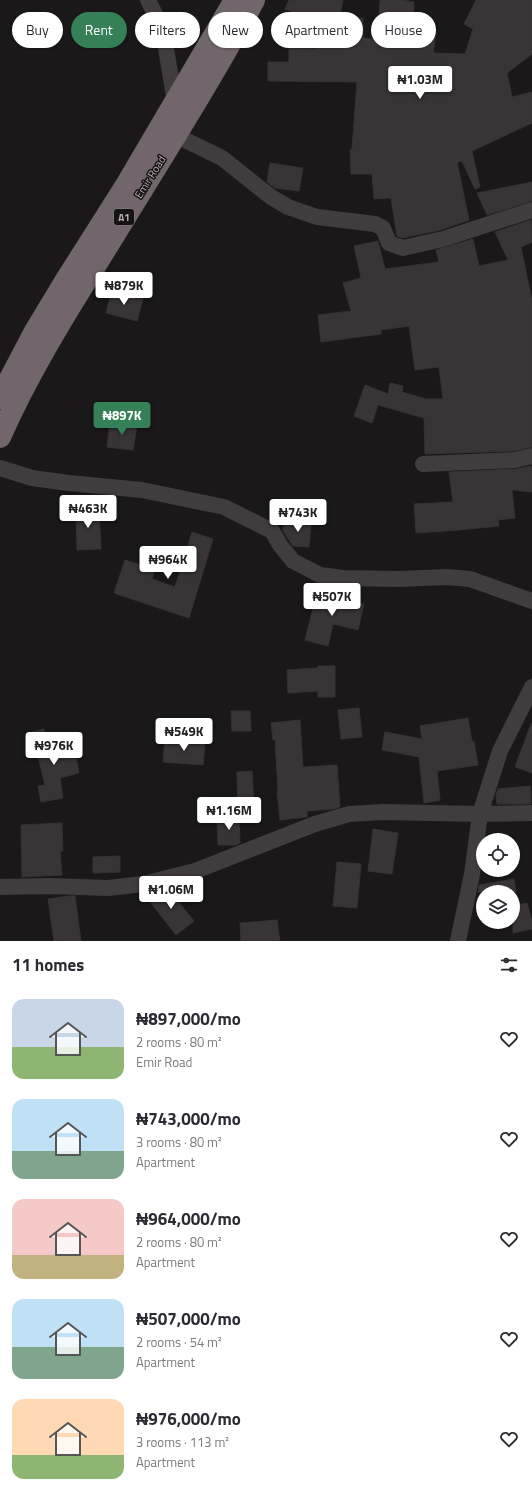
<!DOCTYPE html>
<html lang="en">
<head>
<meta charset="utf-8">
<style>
  :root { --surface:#fff; --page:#f2f2f3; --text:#2b2b33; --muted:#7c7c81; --accent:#358057 }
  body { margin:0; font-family:"Titillium Web",sans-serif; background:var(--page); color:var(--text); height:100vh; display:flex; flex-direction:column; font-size:15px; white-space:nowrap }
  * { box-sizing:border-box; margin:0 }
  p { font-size:13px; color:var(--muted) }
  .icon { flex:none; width:22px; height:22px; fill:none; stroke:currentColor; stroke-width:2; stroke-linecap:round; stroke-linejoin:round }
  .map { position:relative; height:941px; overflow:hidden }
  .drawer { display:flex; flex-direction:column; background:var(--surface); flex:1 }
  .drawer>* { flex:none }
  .top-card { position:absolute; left:12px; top:12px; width:508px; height:36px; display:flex; gap:8px }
  .buttons { position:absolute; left:476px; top:833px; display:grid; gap:8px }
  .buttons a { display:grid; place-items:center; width:44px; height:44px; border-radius:50%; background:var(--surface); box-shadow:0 1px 3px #0004; font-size:20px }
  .price { position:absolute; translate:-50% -34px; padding:0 9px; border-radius:4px; background:#fff; color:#222; font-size:13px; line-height:26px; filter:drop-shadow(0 1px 2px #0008) }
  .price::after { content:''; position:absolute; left:50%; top:24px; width:12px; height:9px; margin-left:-6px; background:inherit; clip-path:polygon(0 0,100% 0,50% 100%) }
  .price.active { background:var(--accent); color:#fff }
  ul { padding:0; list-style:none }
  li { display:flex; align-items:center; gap:12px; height:100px; padding:0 12px }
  li span { display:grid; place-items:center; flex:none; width:112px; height:80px; border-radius:12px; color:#555 }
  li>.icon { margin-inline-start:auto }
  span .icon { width:48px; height:48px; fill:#fffc; stroke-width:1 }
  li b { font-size:17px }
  h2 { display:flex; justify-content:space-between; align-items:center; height:48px; padding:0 12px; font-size:17px }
  .chip { padding:0 14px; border-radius:18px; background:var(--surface); box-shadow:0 1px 3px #0004; font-size:14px; line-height:36px }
  .chip.active { background:var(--accent); color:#fff }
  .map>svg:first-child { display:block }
  .building { fill:#393537; stroke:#363233 }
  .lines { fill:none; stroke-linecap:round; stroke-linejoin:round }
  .minor { stroke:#413c3e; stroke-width:16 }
  .highway { stroke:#70666b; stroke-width:22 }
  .labels { text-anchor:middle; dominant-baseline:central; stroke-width:3; stroke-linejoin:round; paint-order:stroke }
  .shield { fill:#151314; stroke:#887d84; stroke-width:1 }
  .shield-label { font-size:10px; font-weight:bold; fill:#b9abb4 }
  .street-label { font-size:11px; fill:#b9abb4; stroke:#151314 }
</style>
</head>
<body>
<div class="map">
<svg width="532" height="941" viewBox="0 0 532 941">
  <rect width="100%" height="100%" fill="#1a1819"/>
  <path class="building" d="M289 0H343L339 19 363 18V38L395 42 399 18 379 16 380 0H402L414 2 412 28 436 32 433 53 465 54 473 29 464 24 476 0H532V54L507 73 512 97 532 92V123L472 151 480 187 475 189 462 161 457 162 469 220 440 230 407 237 403 238 397 236 391 198 374 199 372 174H351L350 150 352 149 357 82 268 81V62H289V48L315 49 319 19 301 15 285 9Z
    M270 163 303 168 299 191 275 188 267 182Z
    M532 182V201L487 215 477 193Z
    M531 220 532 242 521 247 532 301V447L514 451 425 454 424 418 378 405 372 423 354 416 365 385 388 394 390 383 403 386 402 392 426 399H443L439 367 415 370 409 326 381 330V334L321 342 318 315 351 311 343 283 361 278 354 246 378 241 385 269 439 262 436 250 473 239 479 266 508 260 495 232Z
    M112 290 143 299 137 321 106 313Z
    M110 422 137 425 133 450 107 447Z
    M532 466V492L512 490 515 518 498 520 499 526 459 530 416 533 414 504 453 502 449 472 516 469Z
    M99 508 101 549 77 550 76 509Z
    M284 521 311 524 309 547 293 546 283 531Z
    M192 532 213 539 189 618 114 593 125 560 155 569 152 579 175 587Z
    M317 592 364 604 358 630 333 624 328 646 305 640Z
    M318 666H335V697H318V691L288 693 287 670 318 668Z
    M359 708 362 737 341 739 338 710Z
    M231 711H250L251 731H232Z
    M468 718 472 742 474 741 478 765 437 771 440 800 424 803 419 757 382 750 385 732 422 739 420 726Z
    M300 720 303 767 337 765 340 807 333 809 307 811V817H306L280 820 277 791H278L275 739 273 740 271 723Z
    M531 724H532V773L515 767Z
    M44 729 49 748 73 742 79 773 60 778 63 798 41 802 38 786 45 785 32 732Z
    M165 739 205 742 203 765 163 762Z
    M252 771 254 808 238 809 237 772Z
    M530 786 531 804H497L496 795 498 789Z
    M239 817 240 843 235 845H218L217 818Z
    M62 823 63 851H60L62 875 22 877 21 825Z
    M373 829 398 833 392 874 368 871Z
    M120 856V872L93 873V857Z
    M337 862 361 864 357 908 333 906Z
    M514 879 516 892H478L479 885Z
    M167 888 194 921 176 935 147 898 157 890Z
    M69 896H75L81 941H54L48 899Z
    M527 903 532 922V929L513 933V906Z
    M277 920 280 941H241L240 923Z"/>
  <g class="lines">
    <path class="minor" d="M148 0 163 30 175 103
      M175 135 222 158 271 197 288 207 317 217 375 224 383 228 389 243 403 248 443 239 532 210
      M423 464 515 460 532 456
      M0 468 32 478 69 483 142 490 224 507 272 531 280 545 293 561 320 575 343 578 399 579 447 577 470 579 532 601
      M0 887 49 886 108 888 143 884 195 871 315 824 349 814 382 812 480 814 532 813
      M458 941 472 874 480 814 500 751 532 687"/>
    <path class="highway" d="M0 398 34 333 66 280 125 187 235 0
      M0 437C27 376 62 319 97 263 150 176 206 90 254 0"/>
  </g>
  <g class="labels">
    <rect class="shield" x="114" y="209" width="20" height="16" rx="3"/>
    <g class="shield-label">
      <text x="124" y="217">A1</text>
    </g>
    <g class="street-label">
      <text transform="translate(150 177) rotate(-58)">Emir Road</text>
    </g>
  </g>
</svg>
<div class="buttons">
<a><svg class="icon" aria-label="locate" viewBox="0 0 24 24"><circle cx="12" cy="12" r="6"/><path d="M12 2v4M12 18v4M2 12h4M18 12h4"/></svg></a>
<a><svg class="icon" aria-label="layers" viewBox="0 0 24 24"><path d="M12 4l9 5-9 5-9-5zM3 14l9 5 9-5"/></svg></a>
</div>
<b class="price" style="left:420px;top:100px">₦1.03M</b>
<b class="price" style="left:124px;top:306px">₦879K</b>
<b class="price active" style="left:122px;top:436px">₦897K</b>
<b class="price" style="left:88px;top:529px">₦463K</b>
<b class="price" style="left:298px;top:533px">₦743K</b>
<b class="price" style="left:168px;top:580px">₦964K</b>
<b class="price" style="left:332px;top:617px">₦507K</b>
<b class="price" style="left:184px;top:752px">₦549K</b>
<b class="price" style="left:54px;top:766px">₦976K</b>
<b class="price" style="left:229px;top:831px">₦1.16M</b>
<b class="price" style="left:171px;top:910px">₦1.06M</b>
<div class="top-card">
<a class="chip">Buy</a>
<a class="chip active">Rent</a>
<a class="chip">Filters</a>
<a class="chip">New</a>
<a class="chip">Apartment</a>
<a class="chip">House</a>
</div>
</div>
<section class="drawer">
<h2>11 homes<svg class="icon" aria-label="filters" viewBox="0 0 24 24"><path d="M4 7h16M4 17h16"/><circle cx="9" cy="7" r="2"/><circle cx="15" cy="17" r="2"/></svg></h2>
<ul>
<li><span style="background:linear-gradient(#c9d6e8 60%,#8fb573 0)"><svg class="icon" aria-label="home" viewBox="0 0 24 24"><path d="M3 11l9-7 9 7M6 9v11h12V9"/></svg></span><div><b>₦897,000/mo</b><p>2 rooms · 80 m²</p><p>Emir Road</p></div><svg class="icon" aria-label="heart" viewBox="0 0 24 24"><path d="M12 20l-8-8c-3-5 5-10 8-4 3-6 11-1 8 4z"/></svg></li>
<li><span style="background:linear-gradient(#bfe0f5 65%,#7fa58c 0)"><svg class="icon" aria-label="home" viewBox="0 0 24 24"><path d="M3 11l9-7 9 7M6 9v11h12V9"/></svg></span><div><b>₦743,000/mo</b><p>3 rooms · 80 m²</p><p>Apartment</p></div><svg class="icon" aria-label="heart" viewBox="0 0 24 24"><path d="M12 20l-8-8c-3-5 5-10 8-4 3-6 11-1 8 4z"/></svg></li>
<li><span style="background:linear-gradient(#f6c9c9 70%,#c2b280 0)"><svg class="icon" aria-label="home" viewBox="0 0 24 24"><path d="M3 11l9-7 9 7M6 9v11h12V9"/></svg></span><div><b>₦964,000/mo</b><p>2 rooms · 80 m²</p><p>Apartment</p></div><svg class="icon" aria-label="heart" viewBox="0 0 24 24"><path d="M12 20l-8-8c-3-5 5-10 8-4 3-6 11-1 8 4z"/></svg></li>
<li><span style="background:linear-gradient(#bfe0f5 60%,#7fa58c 0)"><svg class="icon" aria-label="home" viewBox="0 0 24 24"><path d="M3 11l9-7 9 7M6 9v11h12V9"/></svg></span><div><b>₦507,000/mo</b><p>2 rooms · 54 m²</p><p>Apartment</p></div><svg class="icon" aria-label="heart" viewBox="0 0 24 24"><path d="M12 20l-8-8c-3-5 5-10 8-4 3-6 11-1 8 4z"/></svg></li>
<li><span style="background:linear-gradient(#ffd9b3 70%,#8fb573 0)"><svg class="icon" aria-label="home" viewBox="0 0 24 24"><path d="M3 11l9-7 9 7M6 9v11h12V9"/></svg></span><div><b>₦976,000/mo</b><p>3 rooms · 113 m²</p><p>Apartment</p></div><svg class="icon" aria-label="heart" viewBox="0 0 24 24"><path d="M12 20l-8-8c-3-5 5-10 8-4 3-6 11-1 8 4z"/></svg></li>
</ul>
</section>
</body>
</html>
